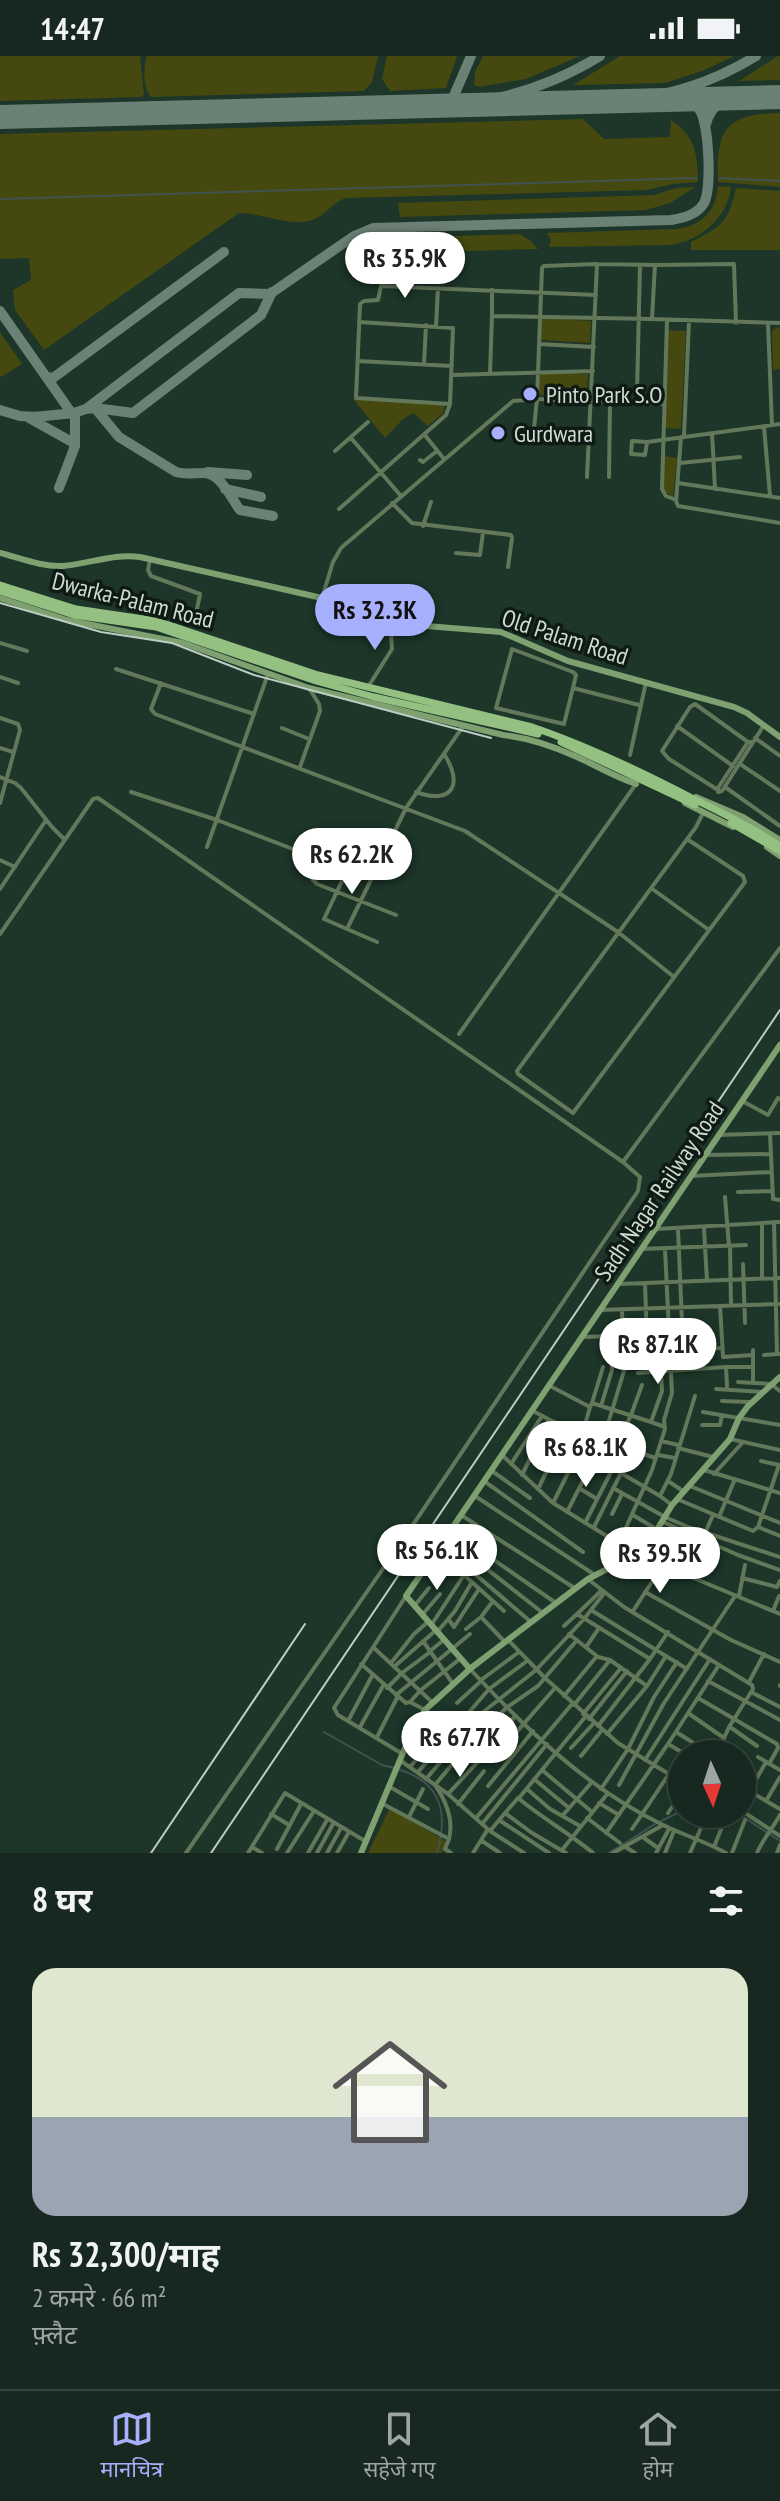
<!DOCTYPE html>
<html lang="hi">
<head>
<meta charset="utf-8">
<style>
  :root { --surface:#16281f; --page:#23342c; --text:#f1f3f6; --muted:#9ea6a4; --line:#35443d; --accent:#a7b0fc }
  body { margin:0; font-family:"PT Sans Narrow","Noto Sans Devanagari",sans-serif; background:var(--page); color:var(--text); height:100vh; display:flex; flex-direction:column; font-size:30px; white-space:nowrap }
  * { box-sizing:border-box; margin:0 }
  p { font-size:26px; color:var(--muted) }
  .icon { flex:none; width:44px; height:44px; fill:none; stroke:currentColor; stroke-width:2; stroke-linecap:round; stroke-linejoin:round }
  .map { position:relative; height:1797px; overflow:hidden }
  .panel { display:flex; flex-direction:column; background:var(--surface); flex:1 }
  .panel>* { flex:none }
  .needle { width:52px; rotate:177deg }
  .fabs { position:absolute; left:668px; top:1684px; display:grid; gap:16px }
  .fabs a { display:grid; place-items:center; width:88px; height:88px; border-radius:50%; background:var(--surface); box-shadow:0 4px 20px #0003,0 0 0 2px var(--line); font-size:40px }
  .price { position:absolute; translate:-50% -68px; padding:0 18px; border-radius:28px; background:#fff; color:#222; font-size:26px; line-height:52px; filter:drop-shadow(0 2px 4px #0008) }
  .price::after { content:''; position:absolute; left:50%; top:48px; width:24px; height:18px; margin-left:-12px; background:inherit; clip-path:polygon(0 0,100% 0,50% 100%) }
  .price.active { background:var(--accent); color:#111 }
  ul { padding:0; list-style:none }
  li { display:grid; align-content:center; gap:16px; height:424px; padding:0 32px }
  li+li { border-top:2px solid var(--line) }
  li span { display:grid; place-items:center; height:248px; border-radius:24px; color:#555 }
  li>.icon { margin-inline-start:auto }
  span .icon { width:144px; height:144px; fill:#fffc; stroke-width:1 }
  li b { font-size:34px }
  h2 { display:flex; justify-content:space-between; align-items:center; height:96px; padding:0 32px; font-size:34px }
  .status { display:flex; justify-content:space-between; align-items:center; height:56px; padding:0 40px; background:var(--surface); direction:ltr }
  .status svg { height:22px; fill:currentColor }
  .tab-bar { display:flex; justify-content:space-around; align-items:center; height:112px; border-top:2px solid var(--line); background:var(--surface); font-size:22px; color:var(--muted) }
  .tab-bar a { display:grid; justify-items:center; gap:4px }
  .tab-bar .active { color:var(--accent) }
  .map>svg:first-child { display:block }
  .green { fill:#45490f }
  .lines { fill:none; stroke-linecap:round; stroke-linejoin:round }
  .stream { stroke:#425251; stroke-width:2 }
  .taxiway { stroke:#6c8176; stroke-width:10 }
  .runway { stroke:#6c8176; stroke-width:24 }
  .street { stroke:#63785a; stroke-width:4 }
  .secondary { stroke:#7fa171; stroke-width:6 }
  .primary { stroke:#94c182; stroke-width:7 }
  .rail { stroke:#bcccc3; stroke-width:2 }
  .poi-dot { fill:#a7b0fc; stroke:#101a15; stroke-width:3 }
  .labels { text-anchor:middle; dominant-baseline:central; stroke-width:7; stroke-linejoin:round; paint-order:stroke }
  .poi-label { font-size:24px; fill:#ceddd4; stroke:#101a15; text-anchor:start }
  .street-label { font-size:24px; fill:#ceddd4; stroke:#101a15 }
</style>
</head>
<body>
<div class="status"><b>14:47</b><svg viewBox="0 0 49 12"><path d="M0 12V9h3v3zM5 12V6h3v6zM10 12V3h3v9zM15 12V0h3v12zM26 1h20v11H26zM47 4h2v5h-2z"/></svg></div>
<div class="map">
<svg width="780" height="1797" viewBox="0 0 780 1797">
  <rect width="100%" height="100%" fill="#1d3629"/>
  <path class="green" d="M0 0H140L144 38 141 41 0 45Z
    M147 0H378L372 26 364 35 151 41C143 33 143 11 147 0Z
    M387 0H457L446 32 390 35 382 23Z
    M483 0H580L526 23 478 31 474 29 475 16Z
    M620 0H734L702 15 665 27 573 29Z
    M778 0H780V24L739 25Z
    M780 57V131L718 126C716 73 726 58 780 57Z
    M583 63 604 83 670 81 671 64C696 81 697 97 698 126L673 128 647 134 346 142C332 146 324 162 309 165 287 170 261 157 239 157L44 294 15 254 13 234 31 224 29 202 0 203V78Z
    M718 130 731 131C728 162 699 186 669 189L549 191 551 184 547 177 676 173C701 170 716 156 718 130Z
    M695 131 670 147 646 154 400 161 398 147 654 139 676 132Z
    M736 132 780 135V194H691V186C722 170 728 167 736 132Z
    M520 178 532 186 538 193 431 196 404 206 401 182Z
    M542 262 591 265 590 287 541 284Z
    M780 271V313L773 314 772 276 774 273Z
    M668 274 686 275 681 373 663 372Z
    M0 276 22 308 1 321 0 320Z
    M540 316 588 318 587 338 584 341 539 339Z
    M353 343 445 349 443 357 428 370 413 357 403 363 385 382Z
    M664 400 677 402 673 441 663 434Z
    M390 1752 447 1786 442 1797H368Z"/>
  <g class="lines">
    <path class="stream" d="M720 122 780 125
      M0 143 697 122
      M324 1676 382 1709 394 1712
      M400 1714C443 1727 448 1759 437 1797
      M739 1758 780 1785
      M661 1765 682 1755
      M609 1797 655 1768"/>
    <path class="taxiway" d="M622 45C672 39 714 26 756 0
      M448 49C504 45 553 29 600 0
      M439 50 453 42 471 0
      M706 68C711 49 722 44 740 42
      M0 255 75 362V390L59 432
      M47 321 53 322 224 196
      M95 352 133 357 261 259 272 236
      M86 353 95 352 119 381 176 416C186 419 193 417 203 417 220 416 231 442 240 454L273 460
      M0 354 20 360 37 361
      M34 361 74 357 86 353 239 237 270 238 354 180 373 172 671 164C683 162 697 159 704 147 712 133 709 65 699 53 692 44 681 44 670 44
      M29 362 72 386 75 390
      M208 416 247 419
      M225 433 261 441"/>
    <path class="runway" d="M0 61 780 41"/>
    <path class="street" d="M656 209 734 208 736 267
      M492 234V260L651 263
      M667 264 662 433 666 440 676 444
      M768 268 772 369
      M436 270 438 232
      M539 288 594 291
      M358 305 452 310
      M424 308 426 269
      M490 317 492 260
      M452 319 593 315
      M637 337 640 209
      M537 343 542 212 544 210 597 208
      M450 348 356 342 360 248 364 245 378 244 381 230 596 239
      M764 371 770 440
      M712 377 715 433
      M424 378 444 403
      M684 380 689 265
      M681 381 676 445 678 450 780 467
      M351 382 401 440
      M533 382 537 343
      M647 386 645 399 631 398 632 385 647 386 780 368
      M335 395 368 366
      M420 404 423 406 437 395
      M680 407 740 401
      M587 421 597 208 655 209 652 263 780 267
      M609 421 610 345
      M678 427 780 442
      M392 447 412 467 511 479 512 482 508 511
      M339 453 446 359 450 348 453 272 359 266
      M423 470 431 446
      M456 497 480 499 483 476
      M150 503 148 514 151 520 200 538 195 563
      M322 542 333 506 341 492 513 345 537 343 663 348
      M0 587 27 595
      M116 613 254 658
      M0 621 18 627
      M161 627 151 653 155 658 465 775 618 876 674 921
      M368 631 392 593 390 560
      M573 632 576 619 573 616 512 593 496 652 564 668 573 632 639 649
      M0 662 18 668 20 674 0 747
      M677 670 733 710
      M282 672 309 683
      M755 682 780 700
      M753 686H748L718 732V736L722 735 764 669
      M0 692 13 696
      M630 699 646 626
      M740 708 780 735
      M300 711 320 655 319 648 309 632
      M0 721 15 727 21 732 52 771 64 783
      M725 731 780 770
      M718 734 669 703 662 695 690 651 695 648 748 686
      M131 736 217 764 298 795 307 802 312 823 317 828 396 859
      M416 736C452 749 464 729 444 698
      M687 783 743 820 745 826 573 1057 518 1018 517 1015 696 771 703 757
      M207 791 268 618
      M0 804 15 811
      M349 810 324 863 377 886
      M651 832 709 874
      M0 833 46 764
      M347 873 406 752 464 669
      M0 878 93 743 98 742 623 1106 640 1121 638 1135 598 1194 398 1491 186 1797
      M459 978 636 728
      M742 1045 768 1059 778 1042 780 1043
      M770 1078 773 1143 780 1144
      M718 1079 780 1077
      M705 1099 771 1098
      M623 1106 780 892
      M691 1120 771 1116
      M738 1136 772 1135
      M725 1141 729 1190
      M774 1166 777 1298H780
      M762 1167V1223
      M704 1172 707 1225
      M656 1173 780 1166
      M678 1173 684 1314
      M730 1190 731 1249
      M641 1193 746 1189
      M743 1208 745 1267
      M645 1227 648 1316
      M619 1228 780 1222
      M720 1250 723 1301 753 1299
      M600 1254 780 1248
      M581 1281 683 1278
      M683 1294 722 1292
      M764 1299 777 1298
      M726 1311 727 1330
      M638 1317 726 1311H753
      M738 1326 771 1328 780 1335
      M753 1327V1294
      M550 1330 590 1351 592 1347 651 1366 662 1335 659 1279
      M716 1333 763 1336
      M722 1345 749 1346
      M592 1347 603 1311
      M601 1350 612 1314 611 1281
      M531 1354 554 1366 655 1402
      M703 1356 780 1369
      M651 1366 665 1371
      M702 1369H720L722 1359
      M583 1376 590 1351
      M730 1383 780 1394
      M603 1384 624 1315 622 1254
      M661 1385 678 1389
      M617 1389 631 1359 642 1329
      M678 1392 713 1401
      M580 1393 587 1378
      M502 1399 553 1447 636 1498 780 1558
      M658 1399 675 1402
      M761 1405 779 1409
      M511 1408 542 1360
      M704 1414 780 1437
      M492 1415 530 1442
      M714 1418 743 1386
      M522 1419 549 1364
      M484 1425 583 1496
      M668 1425 683 1435
      M690 1430 780 1467
      M579 1432 597 1443
      M613 1432 665 1461 688 1471 780 1501
      M538 1433 568 1372
      M475 1440 595 1519
      M677 1443 753 1475 758 1471 780 1480
      M553 1447 580 1393 660 1440
      M672 1449 660 1440 671 1418 695 1340
      M567 1456 595 1401
      M612 1458 622 1438
      M461 1459 576 1533
      M633 1459 656 1473
      M719 1461 735 1423
      M663 1466 738 1499 780 1514
      M585 1467 613 1412
      M594 1471 621 1417
      M758 1471 779 1409
      M706 1475 713 1459
      M445 1484 460 1492 543 1557
      M619 1487 652 1414 665 1373 664 1364 672 1337 665 1193
      M460 1492 465 1486H468L556 1547
      M434 1499 464 1519 504 1555
      M461 1506 531 1566
      M426 1511 443 1521
      M696 1522 710 1487
      M742 1522 777 1531 780 1525
      M589 1524 624 1551 752 1629 753 1633 729 1671 717 1698
      M645 1536 731 1584 780 1606
      M739 1540 745 1509
      M415 1549 429 1532
      M591 1554 687 1613
      M633 1555 663 1509
      M773 1555 779 1540
      M423 1558 440 1538
      M481 1561 504 1585
      M449 1564 454 1571 479 1533
      M432 1568 464 1519
      M564 1570 577 1558
      M466 1573 481 1561 493 1545
      M438 1575 455 1555 472 1526
      M569 1578 598 1601 610 1604 647 1630 607 1678
      M508 1584 545 1622 618 1687 682 1726
      M423 1585 453 1628
      M373 1591 433 1647
      M586 1591 599 1572
      M430 1595 445 1583
      M650 1603 668 1576
      M391 1607 414 1578 429 1565
      M361 1608 406 1647 410 1646 425 1654
      M395 1610 435 1575
      M470 1613C525 1672 586 1731 659 1767 680 1778 705 1785 726 1797
      M402 1617 430 1596
      M481 1624 519 1596
      M708 1625 780 1664
      M749 1626 764 1598
      M647 1630 666 1600
      M780 1630V1629
      M387 1632 402 1617
      M751 1636 780 1651
      M396 1639 470 1578
      M564 1640 597 1600
      M698 1642 777 1688 778 1692 769 1708
      M410 1646 421 1634 461 1602
      M457 1647 481 1625
      M574 1649 610 1604
      M688 1657 724 1682
      M583 1658 621 1612
      M589 1663 627 1615
      M348 1665 373 1618
      M598 1670 650 1603 577 1558 602 1534
      M360 1671 384 1628
      M730 1671 757 1690
      M676 1676 711 1698
      M377 1681 398 1640
      M668 1688 685 1698
      M571 1692 594 1667
      M500 1695 555 1632
      M401 1697 338 1659 334 1652 406 1540
      M581 1700 602 1674
      M758 1701 780 1714
      M645 1704 710 1603
      M401 1705 448 1738 487 1696 515 1660
      M410 1711 450 1665
      M542 1714 592 1756
      M418 1716 489 1633 527 1605
      M426 1723 482 1657 536 1614 584 1563 605 1536
      M534 1723 569 1752
      M619 1729 664 1647 735 1540
      M488 1730 533 1675
      M390 1731 428 1753
      M742 1731 780 1753
      M527 1733 550 1753 580 1770
      M601 1733 628 1693 654 1641 677 1606
      M448 1738 490 1775 505 1757 532 1777 566 1797
      M519 1742 586 1660
      M766 1745 780 1721
      M599 1747 619 1759
      M383 1748 449 1783 445 1793 451 1797
      M458 1748 484 1715
      M742 1748 766 1706
      M742 1755 780 1780
      M505 1757 518 1742C542 1762 569 1777 593 1797
      M668 1757 682 1736
      M271 1758 289 1769
      M562 1760 592 1726
      M409 1761 423 1733
      M476 1762 572 1648
      M587 1762 620 1787
      M499 1764 549 1797
      M482 1768 547 1688
      M632 1773 669 1718
      M490 1775 524 1797
      M606 1777 668 1688 719 1609
      M644 1782 658 1792
      M449 1783C454 1763 446 1745 435 1729L454 1706 506 1652 538 1630 577 1584
      M482 1785 500 1797
      M624 1790 635 1797
      M252 1791 262 1797
      M714 1791 727 1758
      M277 1793 301 1748
      M562 1794 608 1737
      M248 1797 285 1737 365 1785
      M287 1797 314 1755
      M308 1797 327 1764
      M317 1797 333 1768
      M327 1797 341 1772
      M337 1797 349 1776
      M473 1797 488 1773
      M613 1797 663 1769
      M656 1797 669 1773
      M665 1797 674 1775
      M690 1797 707 1758
      M732 1797 745 1764
      M757 1797C763 1783 772 1773 780 1759
      M777 1797 780 1789"/>
    <path class="secondary" d="M0 497C20 502 42 511 63 510 89 508 114 497 140 501L322 542 426 570 501 576 568 605 734 651 747 657 780 681
      M0 542 67 564 183 587 309 632 503 679C529 682 553 690 577 701 597 710 615 721 636 728
      M696 741 743 761 780 784
      M685 747 733 771
      M767 791 780 800
      M470 1613 406 1540 780 989
      M361 1797 413 1673 425 1654 471 1612 588 1523 636 1498 652 1482 672 1449 730 1383 739 1362 748 1350 780 1321"/>
    <path class="primary" d="M0 529 76 553 157 565 318 619 532 671C588 690 640 715 692 742 722 757 752 771 780 790
      M0 535 74 559 156 571 316 625 374 641 538 678
      M561 686 695 749
      M731 767 780 795"/>
    <path class="rail" d="M0 547 101 576 172 587 254 619 491 682
      M151 1797 305 1568
      M211 1797 780 954"/>
  </g>
  <g class="poi-dot">
    <circle cx="530" cy="338" r="8"/>
    <circle cx="498" cy="377" r="8"/>
  </g>
  <g class="labels">
    <g class="poi-label">
      <text x="546" y="338">Pinto Park S.O</text>
      <text x="514" y="377">Gurdwara</text>
    </g>
    <g class="street-label">
      <text transform="translate(133 544) rotate(14)">Dwarka-Palam Road</text>
      <text transform="translate(565 581) rotate(18)">Old Palam Road</text>
      <text transform="translate(659 1135) rotate(-56)">Sadh Nagar Railway Road</text>
    </g>
  </g>
</svg>
<div class="fabs">
<a><svg class="needle" viewBox="-14 -14 28 28"><path d="M0-13l5 13h-10z" fill="#e53935"/><path d="M0 13l5-13h-10z" fill="#9ea6a4"/></svg></a>
</div>
<b class="price" style="left:405px;top:244px">Rs 35.9K</b>
<b class="price active" style="left:375px;top:596px">Rs 32.3K</b>
<b class="price" style="left:352px;top:840px">Rs 62.2K</b>
<b class="price" style="left:658px;top:1330px">Rs 87.1K</b>
<b class="price" style="left:586px;top:1433px">Rs 68.1K</b>
<b class="price" style="left:437px;top:1536px">Rs 56.1K</b>
<b class="price" style="left:660px;top:1539px">Rs 39.5K</b>
<b class="price" style="left:460px;top:1723px">Rs 67.7K</b>
</div>
<section class="panel">
<h2>8 घर<svg class="icon" aria-label="filters" viewBox="0 0 24 24"><path d="M4 7h16M4 17h16"/><circle cx="9" cy="7" r="2"/><circle cx="15" cy="17" r="2"/></svg></h2>
<ul>
<li><span style="background:linear-gradient(#dfe7d0 60%,#9aa5b1 0)"><svg class="icon" aria-label="home" viewBox="0 0 24 24"><path d="M3 11l9-7 9 7M6 9v11h12V9"/></svg></span><div><b>Rs 32,300/माह</b><p>2 कमरे · 66 m²</p><p>फ़्लैट</p></div></li>
</ul>
</section>
<nav class="tab-bar">
<a class="active"><svg class="icon" aria-label="map" viewBox="0 0 24 24"><path d="M3 6l6-2 6 2 6-2v14l-6 2-6-2-6 2zM9 4v14M15 6v14"/></svg>मानचित्र</a>
<a><svg class="icon" aria-label="saved" viewBox="0 0 24 24"><path d="M7 4h10v16l-5-4-5 4z"/></svg>सहेजे गए</a>
<a><svg class="icon" aria-label="home" viewBox="0 0 24 24"><path d="M3 11l9-7 9 7M6 9v11h12V9"/></svg>होम</a>
</nav>
</body>
</html>
